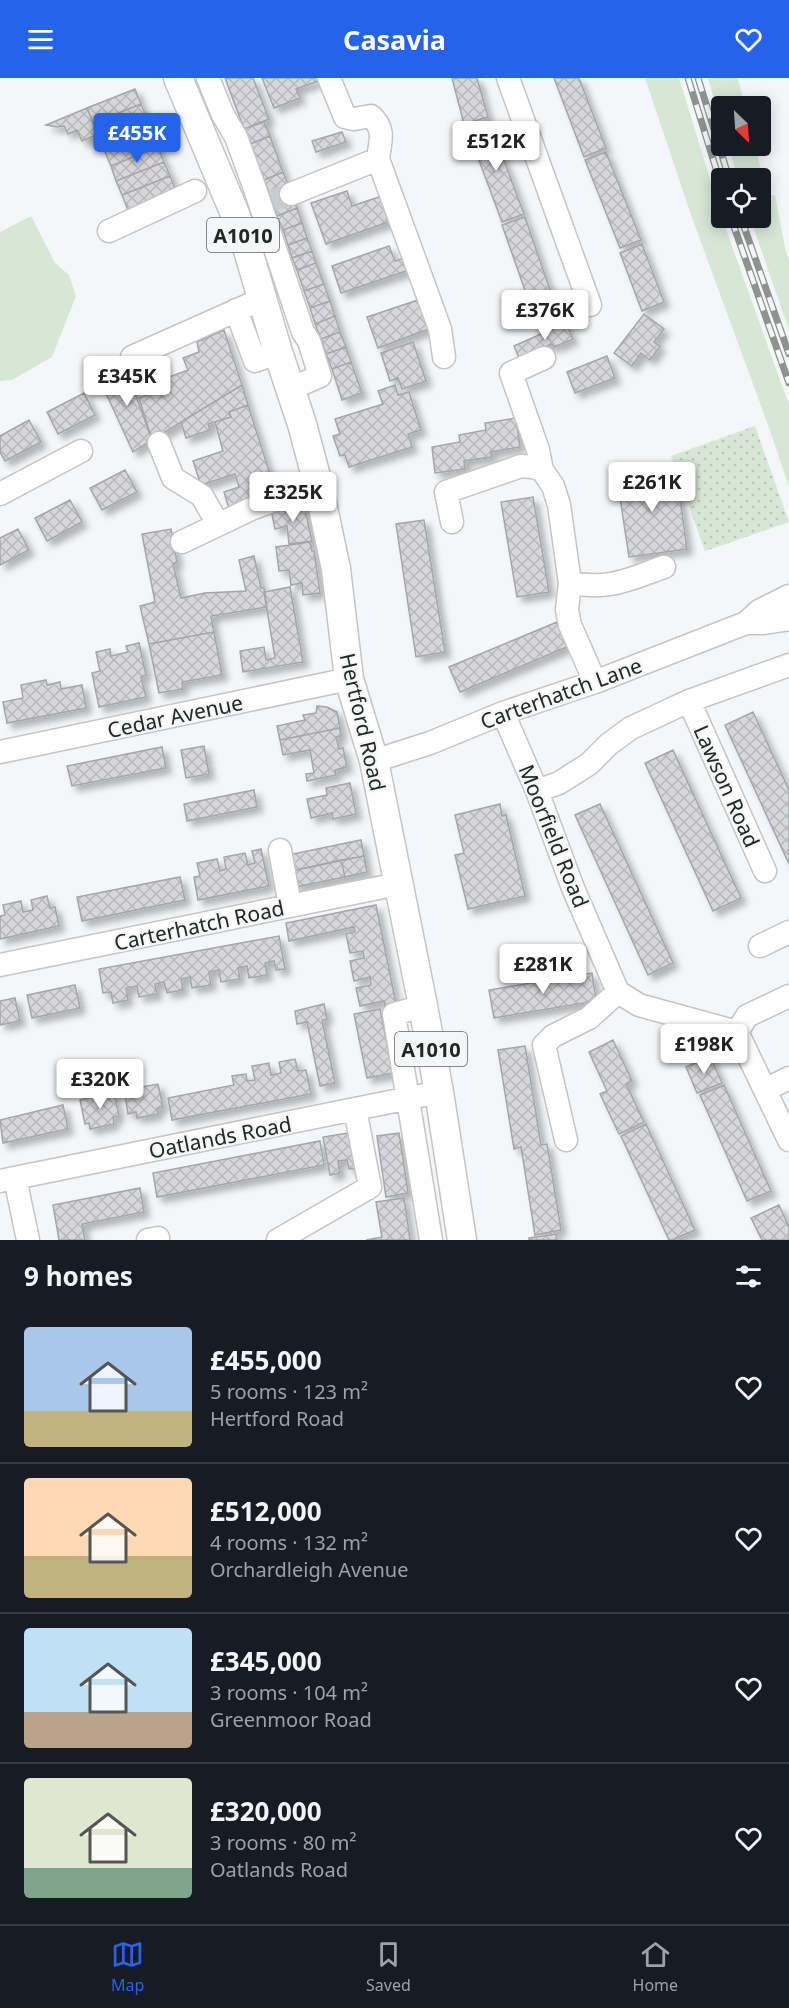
<!DOCTYPE html>
<html lang="en">
<head>
<meta charset="utf-8">
<style>
  :root { --surface:#171b24; --page:#20242c; --text:#f1f3f6; --muted:#9ea1a6; --line:#363941; --accent:#2563eb }
  body { margin:0; font-family:"Noto Sans",sans-serif; background:var(--page); color:var(--text); height:100vh; display:flex; flex-direction:column; font-size:22px; white-space:nowrap }
  * { box-sizing:border-box; margin:0 }
  p { font-size:20px; color:var(--muted) }
  .icon { flex:none; width:33px; height:33px; fill:none; stroke:currentColor; stroke-width:2; stroke-linecap:round; stroke-linejoin:round }
  .map { position:relative; height:1162px; overflow:hidden }
  .details { display:flex; flex-direction:column; background:var(--surface); flex:1 }
  .details>* { flex:none }
  .needle { width:39px; rotate:155deg }
  .tools { position:absolute; left:711px; top:18px; display:grid; gap:12px }
  .tools a { display:grid; place-items:center; width:60px; height:60px; border-radius:6px; background:var(--surface); box-shadow:0 3px 15px #0003; font-size:30px }
  .price { position:absolute; translate:-50% -51px; padding:0 14px; border-radius:6px; background:#fff; color:#222; font-size:20px; line-height:39px; filter:drop-shadow(0 2px 3px #0008) }
  .price::after { content:''; position:absolute; left:50%; top:36px; width:18px; height:14px; margin-left:-9px; background:inherit; clip-path:polygon(0 0,100% 0,50% 100%) }
  .price.current { background:var(--accent); color:#fff }
  ul { padding:0; list-style:none }
  li { display:flex; align-items:center; gap:18px; height:150px; padding:0 24px }
  li+li { border-top:2px solid var(--line) }
  li span { display:grid; place-items:center; flex:none; width:168px; height:120px; border-radius:6px; color:#555 }
  li>.icon { margin-inline-start:auto }
  span .icon { width:72px; height:72px; fill:#fffc; stroke-width:1 }
  li b { font-size:26px }
  h2 { display:flex; justify-content:space-between; align-items:center; height:72px; padding:0 24px; font-size:26px }
  header { display:flex; justify-content:space-between; align-items:center; height:78px; padding:0 24px; background:var(--accent); color:#fff; font-size:27px; font-weight:700 }
  .tabs { display:flex; justify-content:space-around; align-items:center; height:84px; border-top:2px solid var(--line); background:var(--surface); font-size:16px; color:var(--muted) }
  .tabs a { display:grid; justify-items:center; gap:3px }
  .tabs .current { color:var(--accent) }
  .map>svg:first-child { display:block }
  .grass { fill:#d6e8d5 }
  .park { fill:url(#park-dots) }
  .building { fill:url(#building-cross-hatch); stroke:#a5a6a8; stroke-width:1.5; filter:url(#shadow) }
  .lines { fill:none; stroke-linecap:round; stroke-linejoin:round }
  .minor-tunnel { stroke:#cbcccd; stroke-width:22; stroke-dasharray:22 11; stroke-linecap:butt }
  .minor-casing { stroke:#c4c5c7; stroke-width:25 }
  .major-casing { stroke:#c4c5c7; stroke-width:31 }
  .minor { stroke:#fff; stroke-width:22 }
  .major { stroke:#fff; stroke-width:28 }
  .rail-casing { stroke:#909292; stroke-width:7 }
  .rail { stroke:#f4f6f7; stroke-width:4.5; stroke-dasharray:14; stroke-linecap:butt }
  .labels { text-anchor:middle; dominant-baseline:central; stroke-width:4.5; stroke-linejoin:round; paint-order:stroke }
  .shield { fill:#f4f6f7; stroke:#636465; stroke-width:1.5 }
  .shield-label { font-size:20px; font-weight:bold; fill:#252626 }
  .street-label { font-size:21px; fill:#252626; stroke:#f4f6f7 }
</style>
</head>
<body>
<header><svg class="icon" aria-label="menu" viewBox="0 0 24 24"><path d="M4 6h16M4 12h16M4 18h16"/></svg>Casavia<svg class="icon" aria-label="heart" viewBox="0 0 24 24"><path d="M12 20l-8-8c-3-5 5-10 8-4 3-6 11-1 8 4z"/></svg></header>
<div class="map">
<svg width="789" height="1162" viewBox="0 0 789 1162">
  <defs>
    <pattern id="park-dots" width="8" height="8" patternUnits="userSpaceOnUse" patternTransform="scale(1.5)"><rect width="8" height="8" fill="#d6e8d5"/><path d="M2 2h.1M6 6h.1" fill="none" stroke="#b8c7b7" stroke-width="1.8" stroke-linecap="round"/></pattern>
    <pattern id="building-cross-hatch" width="8" height="8" patternUnits="userSpaceOnUse" patternTransform="scale(1.5)"><rect width="8" height="8" fill="#d6d7d9"/><path d="M0 0l8 8M0 8l8-8" fill="none" stroke="#b8b8ba"/></pattern>
    <filter id="shadow"><feDropShadow dx="5.5" dy="5.5" stdDeviation="3" flood-color="#0004"/></filter>
  </defs>
  <rect width="100%" height="100%" fill="#f4f6f7"/>
  <path class="grass" d="M645 0H679L722 140 789 327V409L768 347 691 137Z
    M708 0H738L745 28H722L721 45Z
    M728 68H755L768 118 775 117 785 170 789 183V252L750 140H760V100H738Z
    M31 138 55 185 69 197 76 218 52 279 12 302 0 303V154Z"/>
  <path class="park" d="M755 348 789 444 705 473 671 378Z"/>
  <path class="building" d="M225 0H253L269 41 244 51Z
    M262 0H320L321 2 296 11 300 20 274 30Z
    M452 0H477L488 39 464 46Z
    M554 0H579L606 70 584 79Z
    M135 11 141 26 93 45 87 30Z
    M141 26 147 40 99 59 93 45Z
    M87 30 98 56 82 63 77 52 68 56 64 48 57 49 46 47Z
    M147 40 152 55 105 74 99 59Z
    M264 44 270 58 250 66 244 51Z
    M490 45 524 136 502 144 468 53Z
    M342 54 346 64 316 74 312 63Z
    M152 55 158 69 111 88 105 74Z
    M270 58 283 94 264 102 250 66Z
    M158 69 164 84 116 103 111 88Z
    M606 74 641 162 620 170 585 82Z
    M164 84 170 98 122 117 116 103Z
    M283 94 290 112 271 120 264 102Z
    M170 98 176 113 128 132 122 117Z
    M290 112 293 121 274 129 271 120Z
    M347 113 352 128 385 117 394 142 326 166 311 125Z
    M293 121 297 130 277 138 274 129Z
    M297 130 302 145 283 152 277 138Z
    M525 139 561 244 539 252 502 147Z
    M302 145 307 160 288 167 283 152Z
    M307 160 312 173 292 180 288 167Z
    M642 166 664 224 642 233 620 175Z
    M389 168 395 183 408 179 412 191 341 215 332 188Z
    M312 173 316 185 297 192 292 180Z
    M316 185 324 206 304 213 297 192Z
    M324 206 330 223 310 230 304 213Z
    M424 220 434 249 378 270 367 239Z
    M330 223 335 238 315 246 310 230Z
    M644 236 664 251 654 264 660 268 650 282 641 275 632 288 614 275Z
    M335 238 340 254 321 261 315 246Z
    M566 245 573 261 554 269 552 266 519 280 514 268Z
    M224 252 242 307 152 362 139 320 167 310 164 301 188 292 183 280 199 274 197 264Z
    M340 254 346 269 326 276 321 261Z
    M413 264 426 303 402 311 398 300 390 303 381 275Z
    M346 269 351 284 332 291 326 276Z
    M607 278 615 300 575 315 567 294Z
    M351 284 362 315 342 322 332 291Z
    M125 288 152 362 133 374 99 300Z
    M242 307 248 327 229 334 231 339 208 346 210 352 186 360 181 344Z
    M395 307 398 317 409 314 421 352 408 356 412 369 349 389 345 377 340 378 333 358 340 356 335 341 383 326 378 313Z
    M84 315 95 337 58 356 47 334Z
    M248 327 276 415 230 434 224 414 239 409 235 396 201 407 193 383 223 373 215 344 231 339 229 334Z
    M516 340 520 369 491 374V379L464 383 465 391 435 395 432 369 460 364 459 357 486 352 485 345Z
    M29 342 41 364 5 383 0 374V358Z
    M125 392 137 414 102 432 90 410Z
    M676 392 687 471 629 479 617 400Z
    M533 419 549 514 517 519 501 424Z
    M70 422 82 444 47 463 35 440Z
    M298 426 304 427 312 463 289 466 287 448 275 451 271 432Z
    M424 442 445 574 416 579 396 446Z
    M18 451 29 472 0 487V460Z
    M171 451 177 484 173 486 181 520 205 515 246 513 239 482 254 478 261 510H264L267 529 211 538 214 554 149 566 140 528 155 524 142 456Z
    M310 464 312 473H314L320 515 303 517 302 505 291 507 289 492 279 493 276 469Z
    M290 509 303 584 243 594 240 573 264 569 266 582 275 580 264 514Z
    M557 544 567 569 460 614 449 589Z
    M214 554 222 597 182 604 183 611 159 615 149 566Z
    M139 565 146 597 141 599 146 619 99 629 92 595 100 593 96 574 110 571 111 578 128 574 126 568Z
    M46 602 47 607 60 604 61 611 82 607 86 630 7 645 3 624 23 620 21 607Z
    M317 628 327 629 337 634 340 650 280 662 277 648 305 642 303 637 316 635Z
    M753 634 789 712V786L725 647Z
    M340 650 341 658 336 659 339 671 343 670 347 689 335 692 336 697 307 703 306 696 314 695 310 672 283 677 280 662Z
    M204 668 209 696 186 700 181 672Z
    M162 669 166 690 72 708 67 688Z
    M673 672 741 820 713 833 645 685Z
    M350 705 356 736 333 741 332 735 311 740 307 721 327 717 326 710Z
    M254 712 257 729 187 743 184 726Z
    M500 726 502 738 506 737 525 818 468 831 455 777 464 775 455 737Z
    M600 726 673 885 648 897 575 737Z
    M361 762 364 778 291 793 288 777Z
    M261 771 269 808 198 822 194 799 200 798 197 785 217 781 220 793 226 791 224 779 245 775 248 787 255 785 252 773Z
    M364 778 367 794 345 799 341 782Z
    M341 782 345 799 295 809 291 793Z
    M180 799 185 822 82 843 77 819Z
    M47 818 50 830 55 829 59 848 0 861V838L5 837 3 827 21 823 23 834 33 832 31 822Z
    M376 827 396 926 385 928 384 923 360 928 356 910 371 907 370 899 354 903 350 883 364 880 363 873 350 875 346 856 355 854 354 849 289 863 286 845Z
    M279 858 285 891 276 892 274 883 265 885 267 897 249 900 247 888 238 890 240 901 221 904 219 892 209 894 211 907 192 910 190 899 181 901 183 912 167 915 164 904 155 906 157 916 139 919 137 908 126 910 128 922 113 925 111 914 103 915 99 891Z
    M592 895 596 923 494 940 489 912Z
    M75 907 80 930 32 940 27 917Z
    M15 920 20 943 0 947V923Z
    M324 926 327 941 322 942 335 1005 320 1008 307 944 297 946 295 933Z
    M380 931 393 995 367 1000 354 936Z
    M613 962 632 1003 626 1006 644 1044 619 1056 600 1016 607 1013 589 974Z
    M525 968 541 1067 547 1066 561 1152 535 1157 521 1069 514 1071 498 972Z
    M710 978 722 1005 697 1015 686 989Z
    M295 981 298 993 306 992 311 1016 172 1042 168 1020 234 1007 232 998 246 996 247 1003 255 1002 252 988 269 985 271 997 281 995 279 984Z
    M158 1006 163 1029 157 1030 158 1036 137 1040 136 1034 128 1036 124 1012Z
    M724 1007 771 1113 747 1123 700 1017Z
    M114 1014 119 1038 113 1039 114 1046 90 1051 89 1045 85 1046 80 1022Z
    M63 1027 68 1051 3 1065 0 1042Z
    M646 1046 695 1152 672 1162H669L621 1058Z
    M354 1054 360 1090 349 1091 347 1082 338 1083 340 1095 330 1097 323 1059Z
    M399 1055 408 1115 386 1119 377 1058Z
    M320 1063 324 1087 157 1119 153 1095Z
    M140 1110 144 1134 82 1146 85 1162H59L53 1127Z
    M404 1120 410 1162H366L382 1159 376 1124Z
    M779 1127 789 1149V1162H762L751 1140Z
    M556 1156 557 1162H529V1160Z"/>
  <g class="lines">
    <path class="minor-tunnel" d="M272 123 291 116"/>
    <defs>
      <path id="minor" d="M208 0 223 37 236 59 255 111 303 254 309 263 320 298 304 305
        M329 0 345 39 354 41 371 38C386 52 380 63 378 81L440 251 444 279
        M508 0 590 227
        M291 116 378 81
        M109 153 195 113
        M236 232 255 283 278 274
        M132 279 262 221
        M159 365 173 400 202 418 218 446
        M542 392 538 372 511 295 544 280
        M0 416 81 373
        M452 444 446 414 521 388 533 389 542 392 553 408 559 427 570 505 567 532 570 547 595 604
        M182 464 251 431 318 406
        M570 505C610 512 627 502 664 489
        M746 545 759 533 789 518
        M689 623 765 793
        M503 635 537 713 573 810 618 914 639 927 737 954 789 1062
        M0 674 349 601
        M374 683 430 665 503 635 595 604 746 545H764L789 541
        M537 713 559 705 589 686 609 666 631 650 689 623 789 587
        M280 772 290 828
        M760 868 789 854
        M0 887 398 806
        M423 928 394 936 431 1162
        M737 954 747 938 789 918
        M765 1012 789 1000
        M566 1062 544 967 553 958 589 940 618 914
        M15 1100 28 1162
        M0 1103 439 1014
        M148 1162 158 1160
        M278 1162 370 1109 355 1031"/>
      <path id="major" d="M178 0 235 136 247 169 278 274 302 346 318 406 336 491 349 601 374 683 423 928 439 1014 462 1162"/>
    </defs>
    <use href="#minor" class="minor-casing"/>
    <use href="#major" class="major-casing"/>
    <use href="#minor" class="minor"/>
    <use href="#major" class="major"/>
    <defs>
      <path id="rail" d="M688 0 722 110
        M698 0 729 100
        M731 140 789 305
        M741 140 789 276"/>
    </defs>
    <use href="#rail" class="rail-casing"/>
    <use href="#rail" class="rail"/>
  </g>
  <g class="labels">
    <g class="shield">
      <rect x="207" y="140" width="72" height="34" rx="4.5"/>
      <rect x="395" y="954" width="72" height="34" rx="4.5"/>
    </g>
    <g class="shield-label">
      <text x="243" y="157">A1010</text>
      <text x="431" y="971">A1010</text>
    </g>
    <g class="street-label">
      <text transform="translate(561 615) rotate(-20)">Carterhatch Lane</text>
      <text transform="translate(175 638) rotate(-12)">Cedar Avenue</text>
      <text transform="translate(363 644) rotate(77)">Hertford Road</text>
      <text transform="translate(727 708) rotate(66)">Lawson Road</text>
      <text transform="translate(554 758) rotate(68)">Moorfield Road</text>
      <text transform="translate(199 847) rotate(-12)">Carterhatch Road</text>
      <text transform="translate(220 1059) rotate(-11)">Oatlands Road</text>
    </g>
  </g>
</svg>
<div class="tools">
<a><svg class="needle" viewBox="-14 -14 28 28"><path d="M0-13l5 13h-10z" fill="#e53935"/><path d="M0 13l5-13h-10z" fill="#9ea1a6"/></svg></a>
<a><svg class="icon" aria-label="locate" viewBox="0 0 24 24"><circle cx="12" cy="12" r="6"/><path d="M12 2v4M12 18v4M2 12h4M18 12h4"/></svg></a>
</div>
<b class="price current" style="left:137px;top:86px">£455K</b>
<b class="price" style="left:496px;top:94px">£512K</b>
<b class="price" style="left:545px;top:263px">£376K</b>
<b class="price" style="left:127px;top:329px">£345K</b>
<b class="price" style="left:652px;top:435px">£261K</b>
<b class="price" style="left:293px;top:445px">£325K</b>
<b class="price" style="left:543px;top:917px">£281K</b>
<b class="price" style="left:704px;top:997px">£198K</b>
<b class="price" style="left:100px;top:1032px">£320K</b>
</div>
<section class="details">
<h2>9 homes<svg class="icon" aria-label="filters" viewBox="0 0 24 24"><path d="M4 7h16M4 17h16"/><circle cx="9" cy="7" r="2"/><circle cx="15" cy="17" r="2"/></svg></h2>
<ul>
<li><span style="background:linear-gradient(#a9c7e8 70%,#c2b280 0)"><svg class="icon" aria-label="home" viewBox="0 0 24 24"><path d="M3 11l9-7 9 7M6 9v11h12V9"/></svg></span><div><b>£455,000</b><p>5 rooms · 123 m²</p><p>Hertford Road</p></div><svg class="icon" aria-label="heart" viewBox="0 0 24 24"><path d="M12 20l-8-8c-3-5 5-10 8-4 3-6 11-1 8 4z"/></svg></li>
<li><span style="background:linear-gradient(#ffd9b3 65%,#c2b280 0)"><svg class="icon" aria-label="home" viewBox="0 0 24 24"><path d="M3 11l9-7 9 7M6 9v11h12V9"/></svg></span><div><b>£512,000</b><p>4 rooms · 132 m²</p><p>Orchardleigh Avenue</p></div><svg class="icon" aria-label="heart" viewBox="0 0 24 24"><path d="M12 20l-8-8c-3-5 5-10 8-4 3-6 11-1 8 4z"/></svg></li>
<li><span style="background:linear-gradient(#bfe0f5 70%,#b9a48a 0)"><svg class="icon" aria-label="home" viewBox="0 0 24 24"><path d="M3 11l9-7 9 7M6 9v11h12V9"/></svg></span><div><b>£345,000</b><p>3 rooms · 104 m²</p><p>Greenmoor Road</p></div><svg class="icon" aria-label="heart" viewBox="0 0 24 24"><path d="M12 20l-8-8c-3-5 5-10 8-4 3-6 11-1 8 4z"/></svg></li>
<li><span style="background:linear-gradient(#dfe7d0 75%,#7fa58c 0)"><svg class="icon" aria-label="home" viewBox="0 0 24 24"><path d="M3 11l9-7 9 7M6 9v11h12V9"/></svg></span><div><b>£320,000</b><p>3 rooms · 80 m²</p><p>Oatlands Road</p></div><svg class="icon" aria-label="heart" viewBox="0 0 24 24"><path d="M12 20l-8-8c-3-5 5-10 8-4 3-6 11-1 8 4z"/></svg></li>
</ul>
</section>
<nav class="tabs">
<a class="current"><svg class="icon" aria-label="map" viewBox="0 0 24 24"><path d="M3 6l6-2 6 2 6-2v14l-6 2-6-2-6 2zM9 4v14M15 6v14"/></svg>Map</a>
<a><svg class="icon" aria-label="saved" viewBox="0 0 24 24"><path d="M7 4h10v16l-5-4-5 4z"/></svg>Saved</a>
<a><svg class="icon" aria-label="home" viewBox="0 0 24 24"><path d="M3 11l9-7 9 7M6 9v11h12V9"/></svg>Home</a>
</nav>
</body>
</html>
